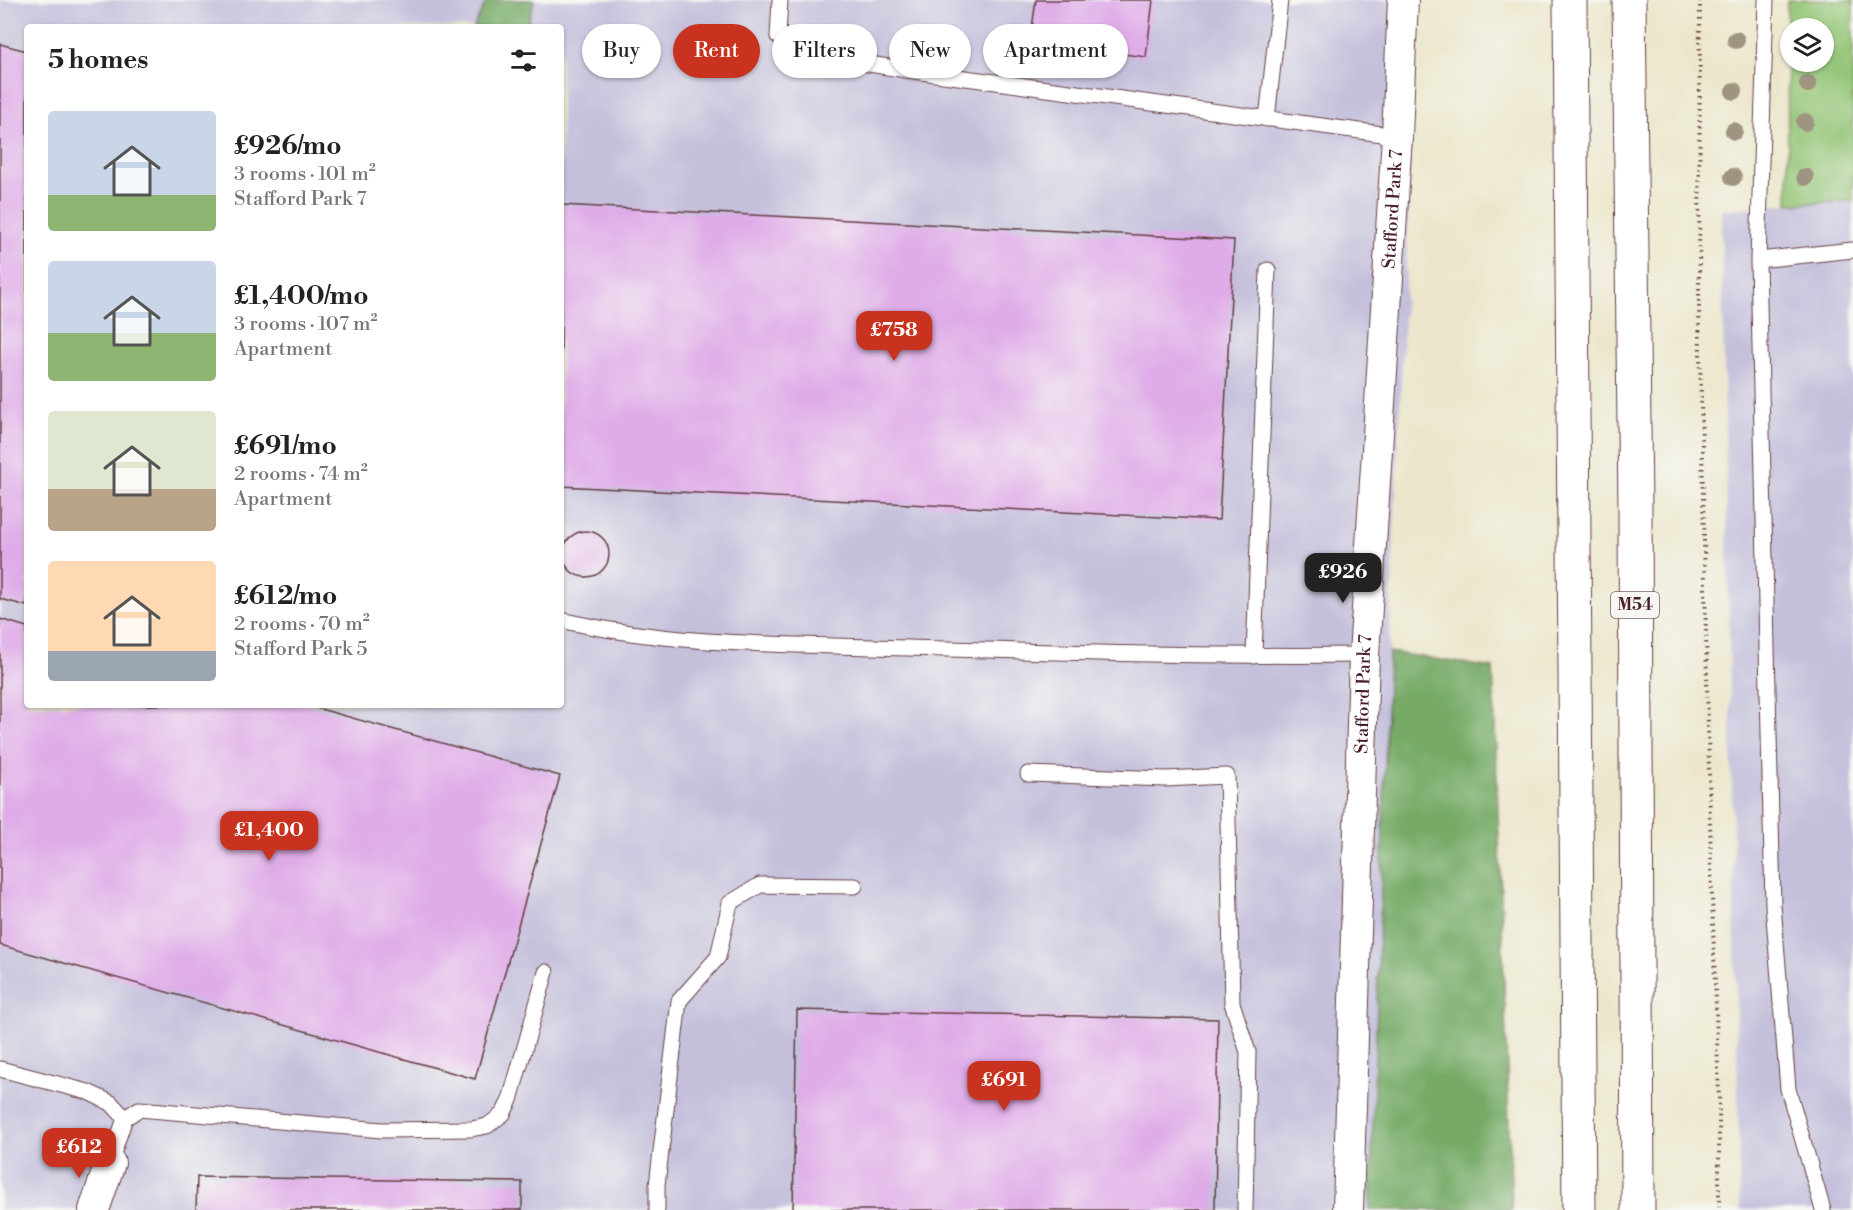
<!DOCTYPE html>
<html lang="en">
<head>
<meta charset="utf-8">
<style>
  :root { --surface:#fff; --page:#f6f6f6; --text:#222; --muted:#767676; --accent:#c8321e }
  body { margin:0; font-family:"Libre Bodoni",serif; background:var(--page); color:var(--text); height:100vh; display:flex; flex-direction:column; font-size:22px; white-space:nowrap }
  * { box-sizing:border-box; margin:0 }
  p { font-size:20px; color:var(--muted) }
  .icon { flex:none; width:33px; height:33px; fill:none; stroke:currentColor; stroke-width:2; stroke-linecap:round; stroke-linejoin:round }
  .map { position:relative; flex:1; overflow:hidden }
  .details { position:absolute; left:24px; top:24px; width:540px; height:684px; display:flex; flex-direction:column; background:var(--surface); border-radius:6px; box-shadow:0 2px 4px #0004 }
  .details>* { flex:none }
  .banner { position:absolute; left:582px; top:24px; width:570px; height:54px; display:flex; gap:12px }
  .tools { position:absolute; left:1780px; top:18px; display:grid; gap:12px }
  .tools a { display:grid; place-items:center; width:54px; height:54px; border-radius:50%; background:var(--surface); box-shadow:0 2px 4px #0004; font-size:30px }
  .price { position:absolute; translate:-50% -51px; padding:0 14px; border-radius:12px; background:var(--accent); color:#fff; font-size:20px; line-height:39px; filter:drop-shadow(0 2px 3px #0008) }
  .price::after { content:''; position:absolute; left:50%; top:36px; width:18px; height:14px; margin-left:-9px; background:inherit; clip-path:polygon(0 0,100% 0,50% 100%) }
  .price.selected { background:#222; color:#fff }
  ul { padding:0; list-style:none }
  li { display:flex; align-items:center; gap:18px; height:150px; padding:0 24px }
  li span { display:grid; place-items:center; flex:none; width:168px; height:120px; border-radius:6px; color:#555 }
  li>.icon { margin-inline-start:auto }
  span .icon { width:72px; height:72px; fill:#fffc; stroke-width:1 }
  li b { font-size:26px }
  h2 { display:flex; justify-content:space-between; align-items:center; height:72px; padding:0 24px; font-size:26px }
  .chip { padding:0 21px; border-radius:27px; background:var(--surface); box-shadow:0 2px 4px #0004; font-size:21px; line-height:54px }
  .chip.selected { background:var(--accent); color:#fff }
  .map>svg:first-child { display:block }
  .industrial { fill:#c4c0db; fill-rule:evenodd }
  .green { fill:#93c474; stroke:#6e7250; stroke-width:1.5; fill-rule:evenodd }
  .forest { fill:#76aa66; stroke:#606448; stroke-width:1.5 }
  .building { fill:#dfabe8 }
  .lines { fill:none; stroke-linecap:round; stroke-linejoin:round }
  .lane-casing { stroke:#623d43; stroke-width:17 }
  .street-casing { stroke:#623d43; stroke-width:32 }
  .highway-casing { stroke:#623d43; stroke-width:35 }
  .path { stroke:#623d43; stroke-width:4; stroke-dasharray:1.5 4.5; stroke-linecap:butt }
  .lane { stroke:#fff; stroke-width:15 }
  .street { stroke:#fff; stroke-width:30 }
  .highway { stroke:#fff; stroke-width:33 }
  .tree { fill:#9f9480 }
  .labels { text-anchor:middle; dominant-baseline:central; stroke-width:4.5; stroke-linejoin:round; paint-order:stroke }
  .shield { fill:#f6f6f2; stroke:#7e6067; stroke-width:1.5 }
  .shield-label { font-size:16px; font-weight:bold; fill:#4a1f2b }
  .street-label { font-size:18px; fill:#4a1f2b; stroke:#f6f6f2 }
</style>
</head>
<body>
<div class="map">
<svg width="1853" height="1210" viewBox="0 0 1853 1210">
  <rect width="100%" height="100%" fill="#f6f6f2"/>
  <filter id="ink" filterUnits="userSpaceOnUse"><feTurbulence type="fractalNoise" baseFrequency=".0167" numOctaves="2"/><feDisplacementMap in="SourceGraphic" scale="12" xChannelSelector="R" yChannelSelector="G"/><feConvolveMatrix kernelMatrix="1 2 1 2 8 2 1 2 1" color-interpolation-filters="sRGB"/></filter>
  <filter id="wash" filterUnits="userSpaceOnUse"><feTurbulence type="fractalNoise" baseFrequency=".008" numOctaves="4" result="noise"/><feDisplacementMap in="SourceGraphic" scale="24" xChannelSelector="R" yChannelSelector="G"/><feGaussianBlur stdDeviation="1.35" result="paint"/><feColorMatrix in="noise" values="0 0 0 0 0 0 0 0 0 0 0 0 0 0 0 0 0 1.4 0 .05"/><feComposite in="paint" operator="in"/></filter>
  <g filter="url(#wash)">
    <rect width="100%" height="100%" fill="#ece7cc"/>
    <path class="industrial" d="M0 0H1418L1389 652 1370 1210H0ZM27 27H561V705H27Z
      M1853 201V1210H1740L1721 210 1788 204Z"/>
    <path class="green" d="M1787 0H1853V201L1788 204ZM1791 28H1824V62H1791Z"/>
    <path class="forest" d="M487 0H534L527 27H474Z
      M1389 652 1493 668 1512 1210H1370Z"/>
    <g id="blocks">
      <path class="building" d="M1036 0H1153L1146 57 1030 42Z
        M0 44 27 51V606L0 599Z
        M561 205 1234 240 1219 520 561 486Z
        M563 554a23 23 0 1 1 46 0a23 23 0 1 1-46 0Z
        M0 619 27 627V705H306L560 776 475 1079 0 945Z
        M797 1010 1218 1019 1215 1210H793Z
        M197 1177 522 1182V1210H196Z"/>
    </g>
  </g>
  <g filter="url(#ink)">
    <use href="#blocks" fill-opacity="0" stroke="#623d43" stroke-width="1.5"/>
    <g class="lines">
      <defs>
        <path id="lane" d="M780 0 778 36 815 55 906 70 1397 136
          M1766 0 1758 260 1773 905 1788 1089 1823 1210
          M1267 119 1280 0
          M1758 260 1853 250
          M561 620C674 647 794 644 909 648 1061 652 1212 657 1364 655
          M1254 656 1268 270
          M1028 774 1165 779 1227 776 1232 1003 1248 1052 1245 1210
          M0 1069 88 1092 111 1103 125 1118
          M110 1163 125 1118 139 1109 382 1130 471 1129 487 1126 503 1114 510 1100 546 972
          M657 1210V1185L679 1001 718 957 730 903 760 885 855 886"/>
        <g id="street">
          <path d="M94 1210 110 1163"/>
          <path id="s1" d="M1348 1210 1364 655 1397 136 1403 0"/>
        </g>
        <path id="highway" d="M1570 0 1579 1210
          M1629 0 1635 509 1638 1210"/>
      </defs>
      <use href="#lane" class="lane-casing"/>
      <use href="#street" class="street-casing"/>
      <use href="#highway" class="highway-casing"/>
      <path class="path" d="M1700 0 1699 307 1711 867 1719 1098V1210"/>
      <use href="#lane" class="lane"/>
      <use href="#street" class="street"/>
      <use href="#highway" class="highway"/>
    </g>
    <g class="tree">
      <circle cx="1736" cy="40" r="9"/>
      <circle cx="1808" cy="84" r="9"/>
      <circle cx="1734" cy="91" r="9"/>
      <circle cx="1805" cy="122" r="9"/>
      <circle cx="1734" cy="131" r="9"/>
      <circle cx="1733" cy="177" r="9"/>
      <circle cx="1805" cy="177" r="9"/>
    </g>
  </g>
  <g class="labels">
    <rect class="shield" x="1611" y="592" width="48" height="26" rx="4.5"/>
    <g class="shield-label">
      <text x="1635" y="605">M54</text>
    </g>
    <g class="street-label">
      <text stroke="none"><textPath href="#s1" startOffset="1002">Stafford Park 7</textPath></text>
      <text stroke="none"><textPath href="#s1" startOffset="516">Stafford Park 7</textPath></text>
    </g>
  </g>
</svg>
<div class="tools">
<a><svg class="icon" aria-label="layers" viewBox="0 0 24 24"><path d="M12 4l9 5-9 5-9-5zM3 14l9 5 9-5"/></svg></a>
</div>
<b class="price" style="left:894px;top:362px">£758</b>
<b class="price selected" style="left:1343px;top:604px">£926</b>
<b class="price" style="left:269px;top:862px">£1,400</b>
<b class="price" style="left:1004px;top:1112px">£691</b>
<b class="price" style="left:79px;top:1179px">£612</b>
<div class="banner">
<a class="chip">Buy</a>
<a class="chip selected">Rent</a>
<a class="chip">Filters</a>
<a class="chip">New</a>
<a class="chip">Apartment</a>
</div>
<section class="details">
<h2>5 homes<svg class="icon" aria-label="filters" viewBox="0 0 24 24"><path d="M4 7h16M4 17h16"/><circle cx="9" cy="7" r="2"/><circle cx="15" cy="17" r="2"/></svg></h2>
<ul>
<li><span style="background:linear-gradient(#c9d6e8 70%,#8fb573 0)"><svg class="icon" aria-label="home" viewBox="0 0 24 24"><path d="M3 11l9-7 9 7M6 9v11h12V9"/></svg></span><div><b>£926/mo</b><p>3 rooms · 101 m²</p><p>Stafford Park 7</p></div></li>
<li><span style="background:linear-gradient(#c9d6e8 60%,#8fb573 0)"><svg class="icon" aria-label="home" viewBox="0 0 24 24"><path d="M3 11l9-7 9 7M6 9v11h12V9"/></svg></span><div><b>£1,400/mo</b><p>3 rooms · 107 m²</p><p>Apartment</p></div></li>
<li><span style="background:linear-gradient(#dfe7d0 65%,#b9a48a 0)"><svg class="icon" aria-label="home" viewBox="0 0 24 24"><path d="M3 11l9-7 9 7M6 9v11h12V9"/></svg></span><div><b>£691/mo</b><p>2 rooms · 74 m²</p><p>Apartment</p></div></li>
<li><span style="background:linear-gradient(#ffd9b3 75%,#9aa5b1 0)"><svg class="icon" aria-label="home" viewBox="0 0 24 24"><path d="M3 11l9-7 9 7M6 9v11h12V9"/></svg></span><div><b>£612/mo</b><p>2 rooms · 70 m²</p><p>Stafford Park 5</p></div></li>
</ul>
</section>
</div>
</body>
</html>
